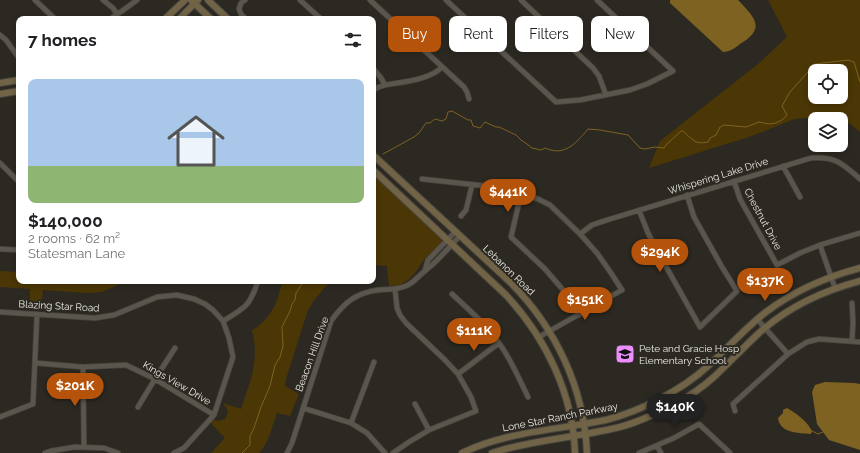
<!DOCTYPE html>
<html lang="en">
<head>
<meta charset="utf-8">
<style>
  :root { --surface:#fff; --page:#f2f2f2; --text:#202124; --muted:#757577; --line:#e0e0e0; --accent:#b45309 }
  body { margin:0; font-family:Raleway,sans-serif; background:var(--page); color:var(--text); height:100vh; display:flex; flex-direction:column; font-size:15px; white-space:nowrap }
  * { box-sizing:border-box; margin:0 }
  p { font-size:13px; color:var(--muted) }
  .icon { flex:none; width:22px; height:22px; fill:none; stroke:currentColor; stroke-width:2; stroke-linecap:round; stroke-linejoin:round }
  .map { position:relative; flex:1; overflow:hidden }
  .details { position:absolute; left:16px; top:16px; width:360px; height:268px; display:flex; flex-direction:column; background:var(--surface); border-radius:8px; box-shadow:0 2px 6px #0003 }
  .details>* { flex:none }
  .guide { position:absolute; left:388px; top:16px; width:380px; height:36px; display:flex; gap:8px }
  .buttons { position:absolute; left:808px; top:64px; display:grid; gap:8px }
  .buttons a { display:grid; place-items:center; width:40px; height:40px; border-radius:8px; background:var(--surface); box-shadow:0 2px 6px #0003; font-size:20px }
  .price { position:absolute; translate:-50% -34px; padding:0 9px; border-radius:14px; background:var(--accent); color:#fff; font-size:13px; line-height:26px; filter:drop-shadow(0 1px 2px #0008) }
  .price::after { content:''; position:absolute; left:50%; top:24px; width:12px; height:9px; margin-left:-6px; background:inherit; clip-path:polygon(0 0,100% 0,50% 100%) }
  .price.on { background:#222; color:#fff }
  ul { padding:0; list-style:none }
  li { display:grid; align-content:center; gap:8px; height:212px; padding:0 12px }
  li+li { border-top:1px solid var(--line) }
  li span { display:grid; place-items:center; height:124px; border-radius:8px; color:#555 }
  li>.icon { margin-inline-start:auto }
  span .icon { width:72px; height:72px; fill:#fffc; stroke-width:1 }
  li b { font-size:17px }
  h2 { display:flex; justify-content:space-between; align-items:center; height:48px; padding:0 12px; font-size:17px }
  .pill { padding:0 14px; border-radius:8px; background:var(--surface); box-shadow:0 2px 6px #0003; font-size:14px; line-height:36px }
  .pill.on { background:var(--accent); color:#fff }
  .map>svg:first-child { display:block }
  .green { fill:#4b3705; fill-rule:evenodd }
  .water { fill:#7e6221 }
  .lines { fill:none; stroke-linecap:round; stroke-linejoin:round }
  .stream { stroke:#7e6221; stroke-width:1 }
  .street-casing { stroke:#48453f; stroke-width:6 }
  .secondary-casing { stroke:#48453f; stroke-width:8 }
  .street { stroke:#5a564e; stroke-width:4.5 }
  .secondary { stroke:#706346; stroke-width:6 }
  .labels { text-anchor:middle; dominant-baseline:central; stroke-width:4; stroke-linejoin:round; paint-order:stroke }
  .street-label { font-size:10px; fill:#eae8e3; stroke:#2c2922 }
  .poi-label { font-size:10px; fill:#eae8e3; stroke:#2c2922; text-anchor:start }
</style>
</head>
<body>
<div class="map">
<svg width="860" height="453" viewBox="0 0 860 453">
  <rect width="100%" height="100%" fill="#2c2922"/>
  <path class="green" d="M768 0H860V132L839 115 795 119 749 137 649 168 660 141 758 64 787 37ZM815 71H841V97H815Z
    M373 175 442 239V242L423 261 415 273 408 280 400 285 389 286 387 266 373 265Z
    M0 271 19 272V281H127L102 292 87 293 43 290 41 308 30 307V289L0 287Z
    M283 281H333L326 286 315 299 308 310 286 379 285 386 299 394 290 416 277 413C272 426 269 443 259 453H211L225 438 211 423 213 420 219 421 225 419 227 415 228 410 223 403 241 409C250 382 260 360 252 330 262 325 271 314 276 303 279 296 280 288 283 281Z"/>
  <path class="water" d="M670 0H738C754 17 767 28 740 44 735 48 730 52 723 52L670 3Z
    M825 382 854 383 860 384V450L829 440 817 424 812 392 815 385Z
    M787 408C797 414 806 420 812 431L811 434C798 433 780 433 778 418L783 413V410Z"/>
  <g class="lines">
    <path class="stream" d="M383 154 414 137 419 133 426 123H430L435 119 442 121 446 119 448 112 452 111 468 120H471L473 126 480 128 485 122 496 127H499L516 135 521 140 527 144 532 148 541 150 545 148C565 157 576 143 588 129L600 130 628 135 640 148 645 149 655 147 664 148 666 145 681 131H683C692 139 695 145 708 142L710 138 716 135 720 127 724 125 746 127 759 122 769 124 776 123 782 120 787 115 782 106 790 92 815 64 848 60 854 62 860 82
      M812 431 818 434 823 432
      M242 453 250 445V436L254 428 261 407 270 386 275 365 280 357 283 346 282 327 290 311 292 304 295 300 296 293 304 281"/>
    <defs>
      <path id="street" d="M35 0 55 19
        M103 0 113 8 117 14
        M245 0 241 3 239 9 241 14 246 19
        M300 0 321 19
        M370 0 464 87 467 92 469 99
        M446 0 556 102 580 100 630 90 647 84 673 71 597 0
        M521 0 593 68 599 76 606 95
        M110 19 122 11 137 0
        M0 35 6 40 19 58
        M373 68 381 78 385 85
        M373 90 379 87 385 85C401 82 430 80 442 67
        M0 163 19 182
        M783 166 800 197
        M422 179 495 187 538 199 550 205 580 234 597 253 611 273 622 290 539 337
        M734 181 740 199 777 265 800 253 820 245 860 233
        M521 194 511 237 545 269 564 291 579 315
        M639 210 648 233 659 254 700 327 737 291 722 267 694 217 687 195
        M461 216 466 210 472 185
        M580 234 592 225 607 220 811 158C836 156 843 164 860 179
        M820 245 835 288
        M0 249 19 250
        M425 270 428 260 455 232
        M452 294C468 309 486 324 499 343 511 359 519 379 528 397
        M0 312 95 318 114 315 157 297 177 295 194 299 205 304 213 310 223 321 229 338 233 357 214 415 184 448 174 453
        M757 319 788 354
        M223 321C245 308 250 306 258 281
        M852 341 853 323 852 303
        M36 363 83 367 126 365 155 379 214 415
        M83 367 84 447
        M458 374 499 343
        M415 404 429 430
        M138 407 155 379 175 348
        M303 408 351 423 367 433 385 453
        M735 411 733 404 788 354 807 342 819 339 860 342
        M0 417 33 404 37 314
        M351 423 374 362
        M657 446 661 453
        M45 453 51 451 75 447 104 448 118 453
        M287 453 292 443 331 321C344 303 355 293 378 290 388 289 399 290 408 285 416 281 418 276 425 271 427 269 430 267 432 265 442 256 450 246 460 236
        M393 453 409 442 429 430 476 411 471 397 458 374 445 360 406 323 400 315 397 308 395 289
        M639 453 674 438 699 424 730 453"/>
      <path id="secondary" d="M191 0 211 19
        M208 0 228 19
        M165 19 185 0
        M179 19 198 0
        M0 83 19 80
        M0 94 19 91
        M373 155 510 282C556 328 584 388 587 453
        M373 170 506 295C546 338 573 394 575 453
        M462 453C508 431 558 430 606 420 641 411 682 390 708 366 728 348 745 328 766 312 794 291 826 277 860 268
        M492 453C531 440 572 438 611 429 633 425 656 414 676 403 690 396 704 386 715 376 730 362 744 347 759 333 788 307 822 291 860 281"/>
    </defs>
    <use href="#street" class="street-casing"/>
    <use href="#secondary" class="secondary-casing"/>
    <use href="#street" class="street"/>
    <use href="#secondary" class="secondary"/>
  </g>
  <defs>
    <symbol id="school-square" viewBox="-11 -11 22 22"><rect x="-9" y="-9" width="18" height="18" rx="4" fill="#ea8dfd" stroke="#2c2922"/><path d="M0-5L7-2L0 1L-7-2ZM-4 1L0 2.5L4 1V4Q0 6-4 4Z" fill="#111"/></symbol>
  </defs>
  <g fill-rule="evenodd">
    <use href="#school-square" x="614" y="343" width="22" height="22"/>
  </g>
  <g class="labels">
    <g class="street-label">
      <text transform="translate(718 176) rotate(-17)">Whispering Lake Drive</text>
      <text transform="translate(763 219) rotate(62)">Chestnut Drive</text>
      <text transform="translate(509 270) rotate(44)">Lebanon Road</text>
      <text transform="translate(59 306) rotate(3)">Blazing Star Road</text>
      <text transform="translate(312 354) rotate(-70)">Beacon Hill Drive</text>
      <text transform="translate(177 383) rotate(30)">Kings View Drive</text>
      <text transform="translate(560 417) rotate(-11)">Lone Star Ranch Parkway</text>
    </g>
    <g class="poi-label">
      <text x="639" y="348">Pete and Gracie Hosp<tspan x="639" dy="12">Elementary School</tspan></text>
    </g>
  </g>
</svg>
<div class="buttons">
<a><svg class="icon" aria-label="locate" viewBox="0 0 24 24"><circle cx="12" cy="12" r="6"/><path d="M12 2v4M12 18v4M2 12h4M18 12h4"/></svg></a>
<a><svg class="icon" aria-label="layers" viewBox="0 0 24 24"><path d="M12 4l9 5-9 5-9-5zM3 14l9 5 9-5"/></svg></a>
</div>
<b class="price" style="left:508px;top:213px">$441K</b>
<b class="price" style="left:660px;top:273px">$294K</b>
<b class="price" style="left:765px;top:302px">$137K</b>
<b class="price" style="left:585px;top:321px">$151K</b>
<b class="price" style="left:474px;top:352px">$111K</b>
<b class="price" style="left:75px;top:407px">$201K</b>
<b class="price on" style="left:675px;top:428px">$140K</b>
<div class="guide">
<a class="pill on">Buy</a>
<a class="pill">Rent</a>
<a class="pill">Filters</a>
<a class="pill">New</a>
</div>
<section class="details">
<h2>7 homes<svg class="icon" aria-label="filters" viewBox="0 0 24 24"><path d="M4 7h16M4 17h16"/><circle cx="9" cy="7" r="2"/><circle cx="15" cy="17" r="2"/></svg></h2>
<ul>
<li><span style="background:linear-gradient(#a9c7e8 70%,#8fb573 0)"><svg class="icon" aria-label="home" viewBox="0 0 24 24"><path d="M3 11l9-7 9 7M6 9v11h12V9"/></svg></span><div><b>$140,000</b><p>2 rooms · 62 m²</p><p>Statesman Lane</p></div></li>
</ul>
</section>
</div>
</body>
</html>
